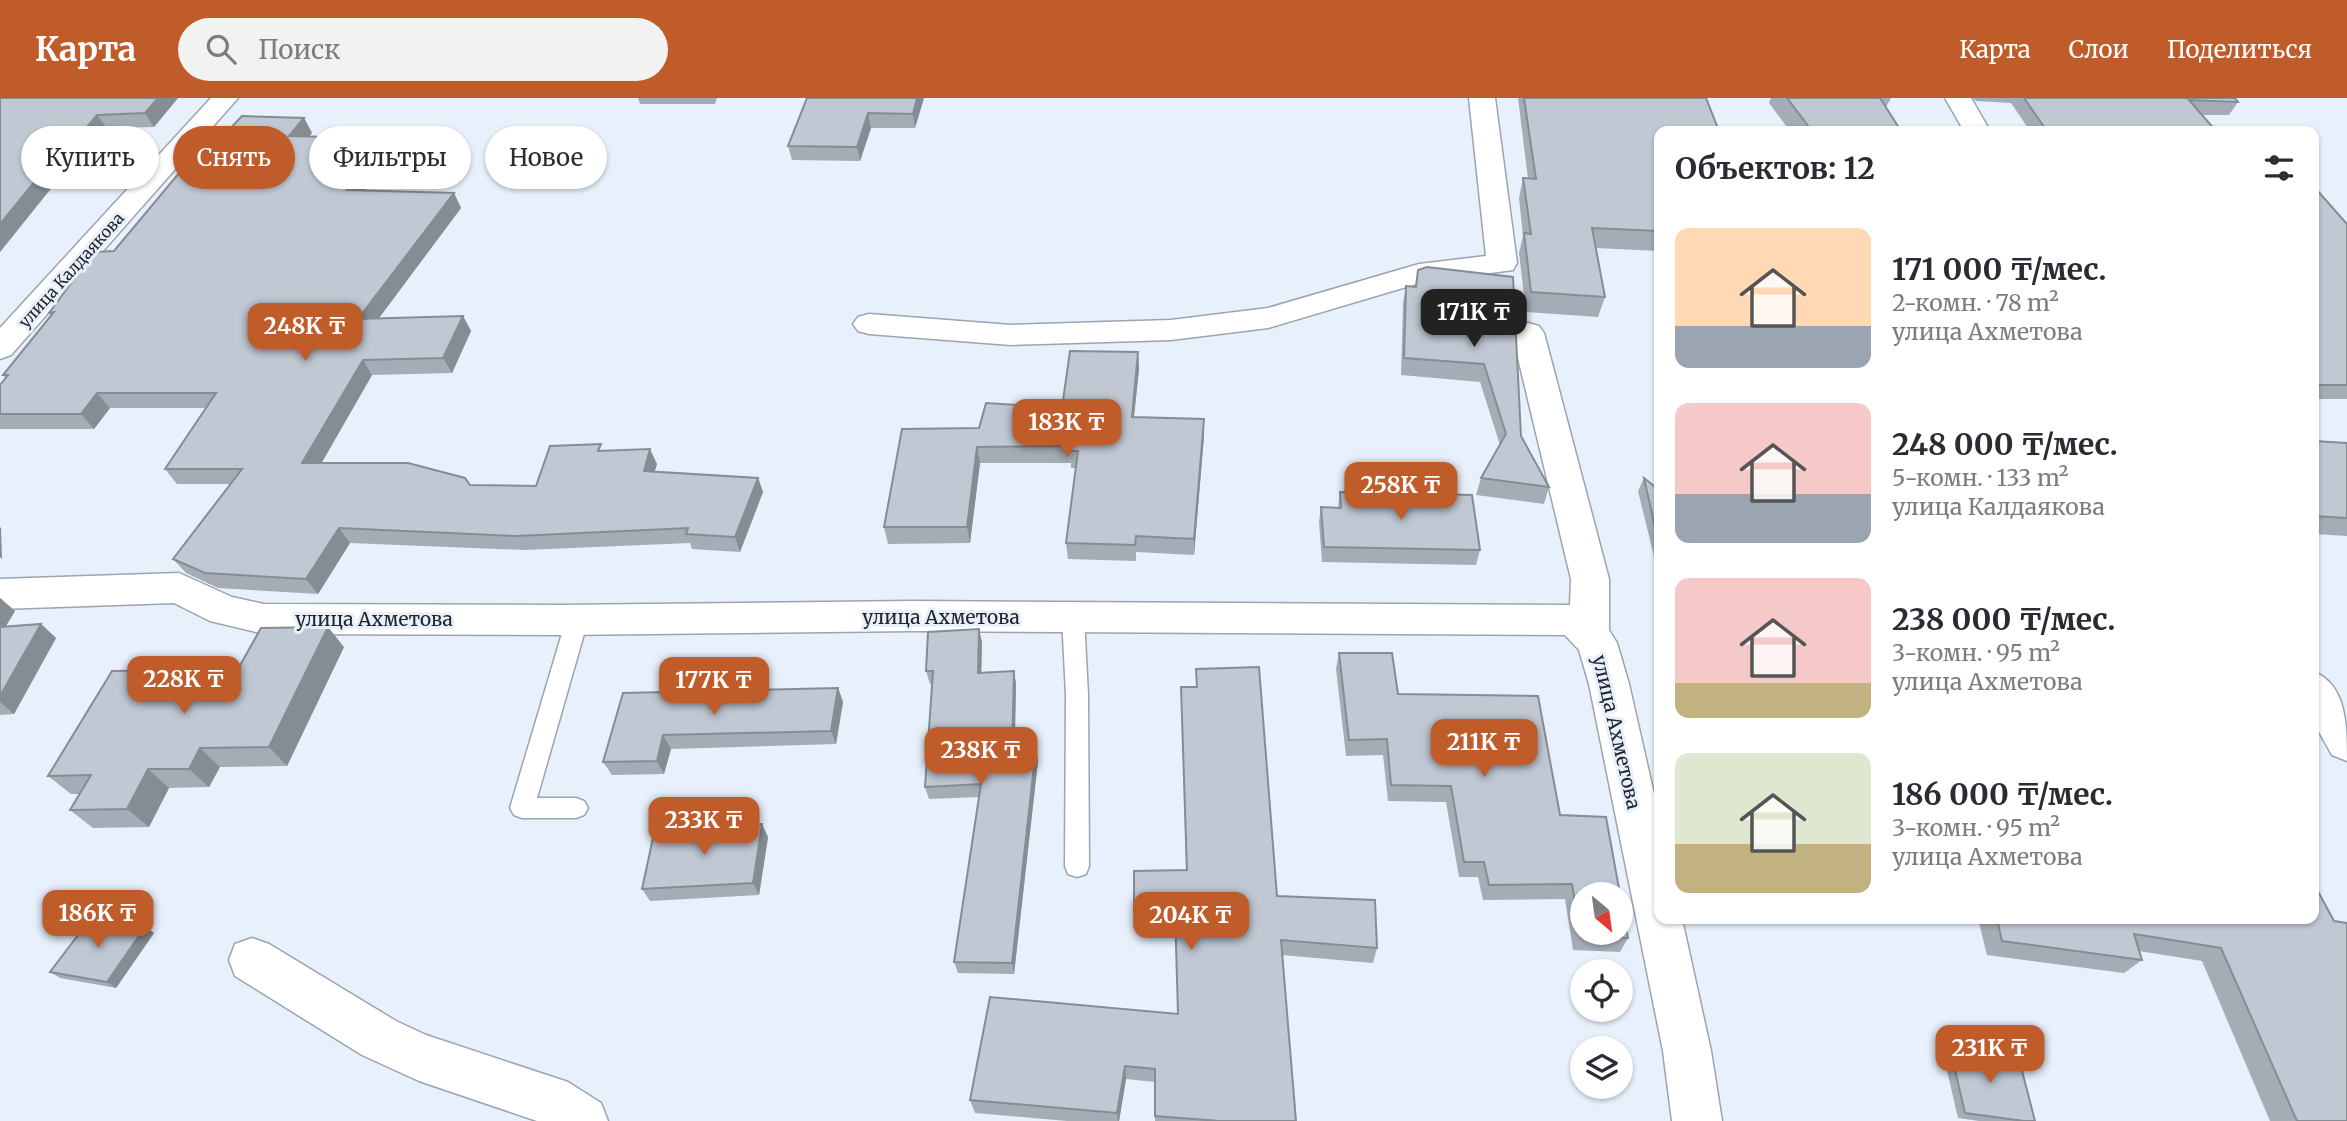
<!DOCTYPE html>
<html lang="ru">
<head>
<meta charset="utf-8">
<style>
  :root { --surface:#fff; --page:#f2f2f3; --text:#2b2b33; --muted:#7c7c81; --accent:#c05b2a }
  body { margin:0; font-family:Merriweather,serif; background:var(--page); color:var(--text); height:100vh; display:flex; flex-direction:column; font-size:26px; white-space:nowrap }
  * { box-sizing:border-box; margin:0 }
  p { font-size:23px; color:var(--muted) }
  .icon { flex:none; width:38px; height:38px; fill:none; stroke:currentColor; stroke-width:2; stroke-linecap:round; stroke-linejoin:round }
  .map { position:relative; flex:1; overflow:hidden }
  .side { position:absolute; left:1654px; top:28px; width:665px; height:798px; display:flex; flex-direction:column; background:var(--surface); border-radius:14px; box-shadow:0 2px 5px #0004 }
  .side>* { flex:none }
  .banner { position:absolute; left:21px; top:28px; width:665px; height:63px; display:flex; gap:14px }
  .needle { width:46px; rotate:151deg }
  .buttons { position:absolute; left:1570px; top:784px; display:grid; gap:14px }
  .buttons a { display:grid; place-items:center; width:63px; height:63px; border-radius:50%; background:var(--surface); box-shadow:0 2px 5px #0004; font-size:35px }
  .price { position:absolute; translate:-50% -60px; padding:0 16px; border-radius:14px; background:var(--accent); color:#fff; font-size:23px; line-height:46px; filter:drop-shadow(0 2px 4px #0008) }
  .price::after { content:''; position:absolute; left:50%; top:42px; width:21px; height:16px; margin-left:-10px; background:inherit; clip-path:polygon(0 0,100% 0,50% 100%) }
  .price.selected { background:#222; color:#fff }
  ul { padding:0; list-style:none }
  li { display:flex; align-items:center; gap:21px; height:175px; padding:0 21px }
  li span { display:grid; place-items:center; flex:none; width:196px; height:140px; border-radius:14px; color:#555 }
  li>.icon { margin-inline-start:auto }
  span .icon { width:84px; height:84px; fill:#fffc; stroke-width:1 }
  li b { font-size:30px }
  h2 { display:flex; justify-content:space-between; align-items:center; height:84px; padding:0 21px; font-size:30px }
  .pill { padding:0 24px; border-radius:32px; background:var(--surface); box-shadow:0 2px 5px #0004; font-size:24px; line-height:63px }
  .pill.selected { background:var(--accent); color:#fff }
  header { display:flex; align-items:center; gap:42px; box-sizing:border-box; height:98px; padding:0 35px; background:var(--accent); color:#fff }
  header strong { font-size:33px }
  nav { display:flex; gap:38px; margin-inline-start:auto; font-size:24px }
  .search { width:490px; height:63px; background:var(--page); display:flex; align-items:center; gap:18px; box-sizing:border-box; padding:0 24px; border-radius:38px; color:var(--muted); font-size:26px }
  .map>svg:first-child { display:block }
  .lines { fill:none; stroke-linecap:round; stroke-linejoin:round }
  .service-casing { stroke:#9ca4af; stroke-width:3 }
  .minor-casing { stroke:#9ca4af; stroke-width:3 }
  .service { fill:#fff; fill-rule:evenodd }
  .minor { fill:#fff; fill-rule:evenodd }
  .wall { fill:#a5acb5 }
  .shaded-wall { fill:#868c94 }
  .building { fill:#c0c8d3; stroke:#868c94; stroke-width:2 }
  .labels { text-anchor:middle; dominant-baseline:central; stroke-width:6; stroke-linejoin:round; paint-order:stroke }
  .far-street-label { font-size:16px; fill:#222529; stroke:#e7f0fb }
  .street-label { font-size:19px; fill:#222529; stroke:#e7f0fb }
</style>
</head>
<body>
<header>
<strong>Карта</strong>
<div class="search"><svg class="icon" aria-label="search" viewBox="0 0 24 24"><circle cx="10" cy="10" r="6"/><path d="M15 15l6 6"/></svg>Поиск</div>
<nav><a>Карта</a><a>Слои</a><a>Поделиться</a></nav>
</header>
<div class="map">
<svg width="2347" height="1023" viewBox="0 0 2347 1023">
  <rect width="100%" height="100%" fill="#e7f0fb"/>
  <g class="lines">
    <defs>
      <path id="service" d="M1073 511 1080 513 1084 519 1088 597 1089 768 1086 776 1077 779 1068 776 1065 768 1066 597 1062 519 1066 513Z
        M577 514 584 516 588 522 537 700H576L584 703 588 710 584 717 576 720H522L514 717 510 710 566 522 570 516Z"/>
      <path id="minor" d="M211 0H238L11 257 0 261V230Z
        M1469 0H1495L1517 165 1513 172 1423 184 1268 230 1171 242 1011 247 869 236 858 233 853 226 858 219 869 216 1011 227 1171 222 1268 210 1419 166 1486 158Z
        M1945 0H1971L1990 33H1964Z
        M1528 225 1539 228 1544 235 1609 481V532L1617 545 1629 586 1659 718V821H1682L1711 953 1722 1023H1672L1663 953 1589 586 1579 552 1565 537 912 533 560 537 264 536 210 523 174 505 0 511V481L179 475 232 499 264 506 560 507 912 503 1570 507 1571 481 1512 235 1517 228Z
        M2314 574C2347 587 2347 629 2347 663L2332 657 2314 625Z
        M252 840 269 846 396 923 426 937 568 984 601 1005 608 1023H537L419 983 362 957 235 878 229 862 235 846Z"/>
    </defs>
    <use href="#service" class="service-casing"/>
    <use href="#minor" class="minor-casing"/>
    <use href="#service" class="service"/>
    <use href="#minor" class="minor"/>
  </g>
  <path class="wall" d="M0 0H178L154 29 107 30 81 62 73 63 0 154Z
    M638 0H717L715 6H640Z
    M807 0H924L915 30H871L860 63 792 62 788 48Z
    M1518 0H1706L1659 33V153L1596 150 1605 199 1598 219 1526 214 1519 155 1523 138 1519 100 1523 80 1528 81Z
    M1771 0H1891L1886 9 1901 33H1790L1769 5Z
    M1973 0H2235L2238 4 2229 17H2201L2216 33H2030L2011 5 1976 3Z
    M304 20 312 35 309 38 368 40 376 55 364 71 371 84 365 93 454 95 461 110 379 220 463 218 471 233 452 275 372 277 321 365 470 387 536 388 604 353 657 366 654 374 758 380 763 394 740 454 692 451 690 445 525 452 350 445 318 496 218 490 186 475 173 461 231 386H177L165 371 206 310H110L94 331H0V287L6 281 3 277 51 217 49 215 114 153 223 38Z
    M2314 91 2347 126V301H2314Z
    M1418 172 1513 179 1521 338 1549 389 1544 406 1476 397 1481 380 1500 347 1480 284 1401 277 1403 205 1406 188H1415Z
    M1138 254 1139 271 1134 319 1204 338 1194 457 1136 454V463L1068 461 1066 445 1076 370H1071V365H980L970 445 888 446 884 429 979 330 1062 310Z
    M2314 343 2347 345V438L2314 436Z
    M1644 380 1659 392V479L1638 393Z
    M1340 394 1480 452 1476 467 1322 464 1319 424 1321 409 1338 410Z
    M0 500 15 513 5 529 41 526 56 540 14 616 0 617Z
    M982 544 981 575 1014 573 1016 586 1015 651 1038 663 1014 876 958 875 954 864 979 699 929 701 925 689 932 586H930L926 573Z
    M344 549 287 668 220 669 209 689 169 690 149 729 93 730 70 712 79 696H71L48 678 238 571Z
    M1339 555 1398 596 1560 717 1628 840 1620 854 1573 852 1565 801 1483 802 1478 779H1459L1446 704 1388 703 1383 657 1346 658 1336 571Z
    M1196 571 1277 798 1377 850 1373 865 1282 857 1296 1023H1155V984L1126 981 1119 1023H1067L975 1015 970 1002 1178 916 1175 828 1135 829 1134 813 1186 772 1181 589H1196Z
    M838 590 843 604 836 646 671 651 664 676 612 677 603 664 623 595Z
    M671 739H768L759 797 650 803 642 791Z
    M1978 821H2314L2347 1023H2270L2202 863 2139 853 2142 862 2124 875 1987 857Z
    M145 829 154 835 116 890 60 880 50 874Z
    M1949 946 2035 1023H1979L1958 1020 1942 951Z"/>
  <path class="shaded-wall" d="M158 0H178L154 29 145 15Z
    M917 0H924L915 30 913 16Z
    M868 15 871 30 860 63 857 49Z
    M97 17 107 30 81 62 71 48Z
    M304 20 312 35 297 53 289 38Z
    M368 40 376 55 364 71 371 84 356 107 347 92 345 69Z
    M63 49 73 63 0 154V126Z
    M454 95 461 110 367 236 358 221Z
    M463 218 471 233 452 275 443 260Z
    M1138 254 1139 271 1132 336V319Z
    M363 262 372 277 313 380 302 365Z
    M97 295 110 310 94 331 81 316Z
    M1204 321V338L1194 457V441Z
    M977 349 980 365 970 445 967 429Z
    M650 351 657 366 650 388 644 373Z
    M758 380 763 394 740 454 735 439Z
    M0 429 1 430 2 461 0 459Z
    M339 430 350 445 318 496 306 481Z
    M0 500 15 513 0 538Z
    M41 526 56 540 14 616 0 604V598Z
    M328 529 344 549 287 668 269 649Z
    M979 531 982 544 981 588 978 575Z
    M1014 573 1016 586 1014 664 1012 652Z
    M838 590 843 604 836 646 831 633Z
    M663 637 671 651 664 676 657 663Z
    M200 650 220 669 209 689 189 671Z
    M1036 650 1038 663 1014 876 1012 865Z
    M148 671 169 690 149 729 127 711Z
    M762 726 768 739 759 797 753 785Z
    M145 829 154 835 116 890 107 884Z
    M1125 968 1126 981 1119 1023H1118L1117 1015Z"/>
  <path class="building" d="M0 0H158L145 15 97 17 71 48 63 49 0 126Z
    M807 0H917L913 16 868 15 857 49 788 48Z
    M1524 0H1706L1719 33H1659V133L1592 130 1605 199 1531 194 1524 135 1531 136 1523 80 1536 81Z
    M1787 0H1880L1901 33H1812Z
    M2024 0H2235L2238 4 2189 2 2216 33H2047Z
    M242 18 304 20 289 38 368 40 345 69H363L347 92 454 95 358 221 463 218 443 260 363 262 302 365H408L465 380 470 387 536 388 550 348 601 346 598 353 650 351 644 373 758 380 735 439 686 436 688 430 516 438 339 430 306 481 205 475 173 461 242 371H165L216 295H97L81 316H0V287L8 277H3L54 214 49 215 94 154 114 153 210 38H223Z
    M2314 91 2317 92 2347 126V287H2314Z
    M1427 169 1513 179 1521 338 1549 389 1481 380 1506 336 1484 266 1404 260 1406 188 1416 189 1418 172Z
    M1070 253 1138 254 1132 319 1204 321 1194 441 1136 438 1135 447 1066 445 1078 353H1070V348L977 349 967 429H884L902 331 979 330 986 305 1062 310Z
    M2314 343 2347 345V420L2314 418Z
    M1644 380 1659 392V446Z
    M1340 394 1472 397 1480 452 1324 449 1321 409 1341 410Z
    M41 526 0 598V529Z
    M328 529 269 649 200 650 189 671H148L127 711 70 712 91 677 48 678 112 573 238 571 261 530Z
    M979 531 978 575 1014 573 1012 652 1036 650 1012 865 954 864 981 686 925 689 933 573H926L928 534Z
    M1339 555H1392L1398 596 1538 598 1560 717 1606 719 1620 796H1582V835H1620V797L1628 840 1581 838 1572 786 1489 787 1484 764H1464L1451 688 1391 687 1387 641 1349 642Z
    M1259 569 1277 798 1375 802 1377 850 1281 842 1296 1023H1220L1155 1018V971L1125 968 1117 1015 970 1002 990 899 1178 916 1175 812 1134 813V773L1187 772 1181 589H1197L1196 571Z
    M838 590 831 633 663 637 657 663 603 664 623 595Z
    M762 726 753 785 642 791 653 740 671 739 678 731Z
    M2314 786 2334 823 2347 825V1023H2297L2221 850 2134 836 2142 862 2002 843 1997 821H2314Z
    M91 820 145 829 107 884 50 874Z
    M1949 946 1986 950 1993 965 2021 969 2035 1023H2024L1965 1015Z"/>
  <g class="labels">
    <g class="far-street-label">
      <text transform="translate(71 172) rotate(-48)">улица Калдаякова</text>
    </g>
    <g class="street-label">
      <text x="941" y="519">улица Ахметова</text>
      <text x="374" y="521">улица Ахметова</text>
      <text transform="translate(1617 634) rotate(77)">улица Ахметова</text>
    </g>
  </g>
</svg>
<div class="buttons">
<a><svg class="needle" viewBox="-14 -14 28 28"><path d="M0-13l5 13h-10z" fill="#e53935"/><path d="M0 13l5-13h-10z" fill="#7c7c81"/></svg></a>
<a><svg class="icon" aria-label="locate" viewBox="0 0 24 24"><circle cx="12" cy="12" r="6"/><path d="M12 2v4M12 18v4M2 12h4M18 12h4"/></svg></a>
<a><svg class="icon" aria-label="layers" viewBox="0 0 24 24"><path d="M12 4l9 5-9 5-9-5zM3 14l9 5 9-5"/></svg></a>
</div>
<b class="price selected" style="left:1474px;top:251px">171K ₸</b>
<b class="price" style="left:305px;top:265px">248K ₸</b>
<b class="price" style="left:1067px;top:361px">183K ₸</b>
<b class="price" style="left:1401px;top:424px">258K ₸</b>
<b class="price" style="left:184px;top:618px">228K ₸</b>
<b class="price" style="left:714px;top:619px">177K ₸</b>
<b class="price" style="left:1484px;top:681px">211K ₸</b>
<b class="price" style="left:981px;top:689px">238K ₸</b>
<b class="price" style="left:704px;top:759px">233K ₸</b>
<b class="price" style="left:98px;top:852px">186K ₸</b>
<b class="price" style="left:1191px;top:854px">204K ₸</b>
<b class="price" style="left:1990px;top:987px">231K ₸</b>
<div class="banner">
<a class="pill">Купить</a>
<a class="pill selected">Снять</a>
<a class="pill">Фильтры</a>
<a class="pill">Новое</a>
</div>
<section class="side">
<h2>Объектов: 12<svg class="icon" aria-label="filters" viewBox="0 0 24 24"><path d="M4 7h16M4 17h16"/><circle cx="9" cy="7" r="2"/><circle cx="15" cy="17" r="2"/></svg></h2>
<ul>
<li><span style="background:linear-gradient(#ffd9b3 70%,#9aa5b1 0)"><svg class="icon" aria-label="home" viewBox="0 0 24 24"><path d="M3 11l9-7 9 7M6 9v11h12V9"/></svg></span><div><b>171 000 ₸/мес.</b><p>2-комн. · 78 m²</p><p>улица Ахметова</p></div></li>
<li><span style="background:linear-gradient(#f6c9c9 65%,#9aa5b1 0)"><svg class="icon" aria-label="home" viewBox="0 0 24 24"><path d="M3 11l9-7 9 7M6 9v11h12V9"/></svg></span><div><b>248 000 ₸/мес.</b><p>5-комн. · 133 m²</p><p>улица Калдаякова</p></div></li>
<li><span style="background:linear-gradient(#f6c9c9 75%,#c2b280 0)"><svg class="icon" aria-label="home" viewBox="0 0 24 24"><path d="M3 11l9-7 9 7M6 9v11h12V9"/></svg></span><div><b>238 000 ₸/мес.</b><p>3-комн. · 95 m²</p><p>улица Ахметова</p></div></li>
<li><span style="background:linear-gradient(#dfe7d0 65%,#c2b280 0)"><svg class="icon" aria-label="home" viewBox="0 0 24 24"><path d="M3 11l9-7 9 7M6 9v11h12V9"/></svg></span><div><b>186 000 ₸/мес.</b><p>3-комн. · 95 m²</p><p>улица Ахметова</p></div></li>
</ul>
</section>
</div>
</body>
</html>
